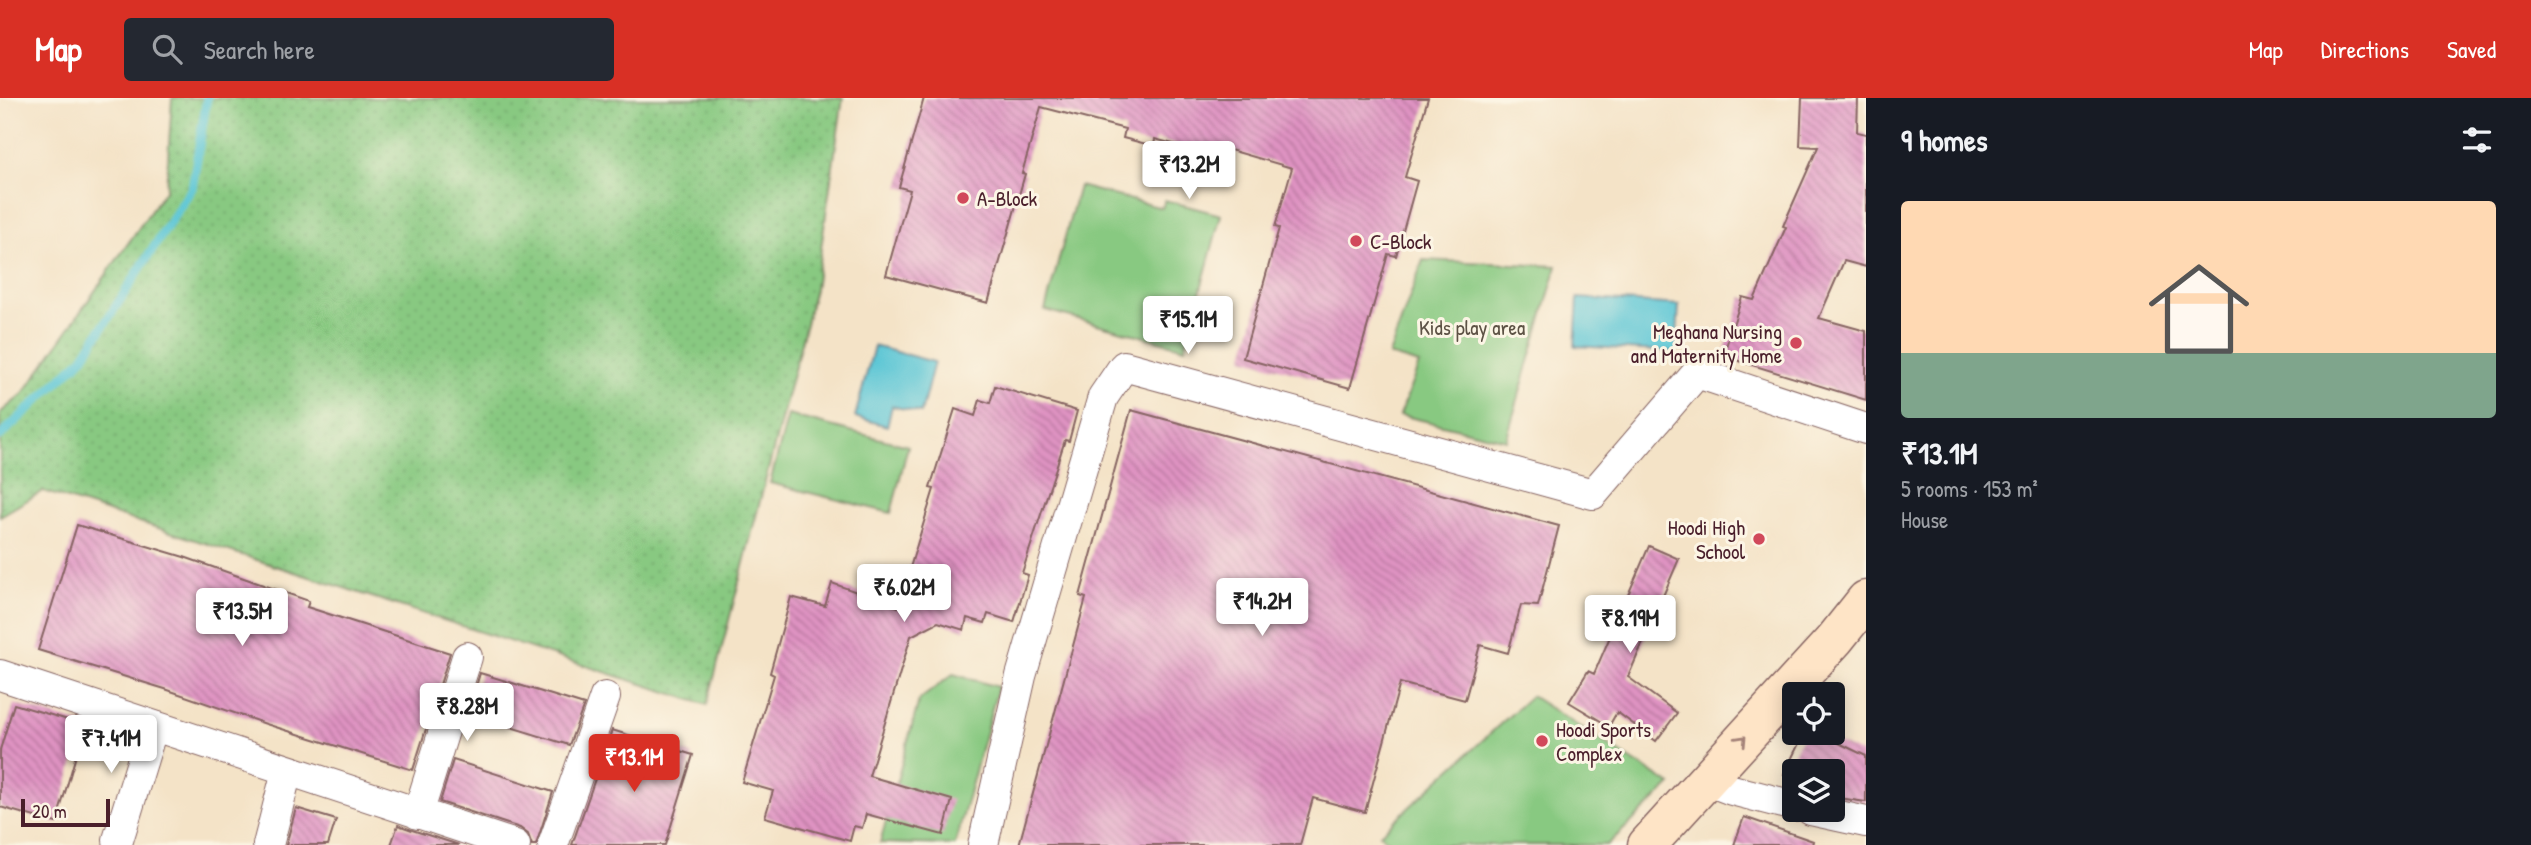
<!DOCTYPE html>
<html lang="en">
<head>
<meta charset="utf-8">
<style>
  :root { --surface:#171b24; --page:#242831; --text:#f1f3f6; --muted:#9ea1a6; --accent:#d93025 }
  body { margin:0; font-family:"Patrick Hand",sans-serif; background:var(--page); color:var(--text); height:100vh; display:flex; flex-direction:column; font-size:26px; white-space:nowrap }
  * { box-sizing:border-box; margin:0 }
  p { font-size:23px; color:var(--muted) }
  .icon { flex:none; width:38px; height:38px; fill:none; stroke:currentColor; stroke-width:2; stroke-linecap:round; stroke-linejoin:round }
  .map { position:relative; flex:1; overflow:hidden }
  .panel { display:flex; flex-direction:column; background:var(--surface); width:665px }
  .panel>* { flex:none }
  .buttons { position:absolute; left:1782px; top:584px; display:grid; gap:14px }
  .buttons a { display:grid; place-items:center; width:63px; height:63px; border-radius:7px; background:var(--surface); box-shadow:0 4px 18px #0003; font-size:35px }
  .scale { position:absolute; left:21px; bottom:18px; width:89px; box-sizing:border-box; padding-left:7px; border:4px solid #4a1f2b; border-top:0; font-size:19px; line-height:24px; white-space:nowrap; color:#4a1f2b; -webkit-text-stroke:5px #fcf5e5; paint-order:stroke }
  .price { position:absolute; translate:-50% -60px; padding:0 16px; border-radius:7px; background:#fff; color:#222; font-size:23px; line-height:46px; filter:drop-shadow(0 2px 4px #0008) }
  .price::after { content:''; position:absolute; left:50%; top:42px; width:21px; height:16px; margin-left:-10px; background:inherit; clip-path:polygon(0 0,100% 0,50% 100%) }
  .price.current { background:var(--accent); color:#fff }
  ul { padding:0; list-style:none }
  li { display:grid; align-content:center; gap:14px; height:371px; padding:0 35px }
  li span { display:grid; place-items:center; height:217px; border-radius:7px; color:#555 }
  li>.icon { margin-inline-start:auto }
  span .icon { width:126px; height:126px; fill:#fffc; stroke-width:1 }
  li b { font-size:30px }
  h2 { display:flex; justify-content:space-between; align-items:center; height:84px; padding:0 35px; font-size:30px }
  header { display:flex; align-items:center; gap:42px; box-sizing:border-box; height:98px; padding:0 35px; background:var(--accent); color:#fff }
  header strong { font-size:33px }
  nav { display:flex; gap:38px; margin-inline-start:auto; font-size:24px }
  .search { width:490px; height:63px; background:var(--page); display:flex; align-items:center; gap:18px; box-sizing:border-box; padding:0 24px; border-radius:7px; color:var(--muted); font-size:26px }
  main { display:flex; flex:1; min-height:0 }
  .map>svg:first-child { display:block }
  .grass { fill:url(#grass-dots); stroke:#697456; stroke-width:2 }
  .park { fill:#88c981; stroke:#697456; stroke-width:2 }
  .water { fill:#5bc6d5; stroke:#527280; stroke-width:2 }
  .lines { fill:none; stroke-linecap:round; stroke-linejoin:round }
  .stream { stroke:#5bc6d5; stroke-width:9 }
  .building { fill:url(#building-back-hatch) }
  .street-casing { stroke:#866462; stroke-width:32 }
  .secondary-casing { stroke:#866462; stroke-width:41 }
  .street { stroke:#fff; stroke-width:30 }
  .secondary { stroke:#fee4c6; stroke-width:38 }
  .oneway { stroke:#a48278 }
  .poi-dot { fill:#d1495b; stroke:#fcf5e5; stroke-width:2.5 }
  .labels { text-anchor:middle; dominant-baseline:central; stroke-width:6; stroke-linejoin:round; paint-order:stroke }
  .poi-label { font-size:21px; fill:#4a1f2b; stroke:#fcf5e5; text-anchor:start }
  .park-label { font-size:21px; fill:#5d5245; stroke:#fcf5e5 }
</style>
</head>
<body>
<header>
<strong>Map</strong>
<div class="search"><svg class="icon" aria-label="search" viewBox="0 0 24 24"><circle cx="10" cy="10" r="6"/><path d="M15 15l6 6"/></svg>Search here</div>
<nav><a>Map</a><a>Directions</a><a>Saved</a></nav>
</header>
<main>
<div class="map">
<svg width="1866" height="747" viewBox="0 0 1866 747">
  <defs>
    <pattern id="grass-dots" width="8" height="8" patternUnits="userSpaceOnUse" patternTransform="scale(1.75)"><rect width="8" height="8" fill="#88c981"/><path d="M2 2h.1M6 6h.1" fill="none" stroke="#77ac70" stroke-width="1.8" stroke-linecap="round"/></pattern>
    <pattern id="building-back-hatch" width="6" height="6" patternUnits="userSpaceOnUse" patternTransform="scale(1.75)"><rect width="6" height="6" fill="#df93c2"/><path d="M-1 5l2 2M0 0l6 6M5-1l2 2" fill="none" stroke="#b7779e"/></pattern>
  </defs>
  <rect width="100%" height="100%" fill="#fcf5e5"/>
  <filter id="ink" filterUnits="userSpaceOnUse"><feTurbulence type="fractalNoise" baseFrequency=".0143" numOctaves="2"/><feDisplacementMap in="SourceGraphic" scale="14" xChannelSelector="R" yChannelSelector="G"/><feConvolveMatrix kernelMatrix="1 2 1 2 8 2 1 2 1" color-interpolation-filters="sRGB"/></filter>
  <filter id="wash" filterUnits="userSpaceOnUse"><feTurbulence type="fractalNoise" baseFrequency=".00686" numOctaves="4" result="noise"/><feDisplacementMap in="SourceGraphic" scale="28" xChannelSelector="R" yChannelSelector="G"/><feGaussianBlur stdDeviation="1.57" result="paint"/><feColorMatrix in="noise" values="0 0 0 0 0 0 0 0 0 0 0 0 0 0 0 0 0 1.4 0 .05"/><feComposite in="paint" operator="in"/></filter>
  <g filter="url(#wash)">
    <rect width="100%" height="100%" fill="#f4e3c7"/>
    <path class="grass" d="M172 0H843L815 191 707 607 43 393 0 418V315L23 296 166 91Z"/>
    <path class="park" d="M1079 88 1162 110 1165 102 1221 117 1185 250 1045 212Z
      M1423 162 1557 168 1506 342 1400 317 1419 266 1389 257Z
      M788 317 908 348 891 415 770 385Z
      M953 576 998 589 955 747 880 745 919 602Z
      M1531 598 1671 687 1607 747H1392L1380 736Z"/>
    <path class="water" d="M1578 200 1679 207 1676 254 1575 248Z
      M874 248 934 264 921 315 892 308 887 328 855 319Z"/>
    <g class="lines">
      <path class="stream" d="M0 338 82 261 192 90 207 0"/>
    </g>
    <g id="blocks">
      <path class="building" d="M924 0H1428L1405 79 1417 83 1396 158 1388 156 1350 290 1243 260 1279 130 1275 129 1292 70 1213 47 1210 56 1155 41 1154 48 1123 40 1125 31 1041 9 1022 75 1025 76 988 205 886 177 910 92 899 89Z
        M1802 0H1858L1857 34 1866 36V169L1844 163 1819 220 1866 233V302L1723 258 1742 199 1754 202 1786 129 1783 128 1818 49 1800 48Z
        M995 288 1077 313 1069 343 1065 342 1022 475 1028 477 1014 524 988 516 985 525 967 520 964 532 938 524 911 538 869 678 952 702 943 737 866 716 862 730 854 728 850 743 765 719 773 693 742 684 774 577 770 575 791 499 825 508 832 485 898 509 934 391 930 390 955 311 975 318 980 302 990 305Z
        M1131 312 1559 428 1538 508 1521 507 1508 555 1480 547 1465 602 1400 585 1365 714 1313 700 1300 747H1019L1086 500 1080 498Z
        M77 427 184 459 309 503 307 509 450 555 413 672 266 626 165 591 38 552Z
        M1649 448 1679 461 1628 579 1677 615 1656 643 1617 614 1609 628 1569 604 1588 573 1594 576Z
        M480 575 584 607 569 647 468 616Z
        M14 606 85 627 56 725 0 709V652Z
        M612 632 693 657 665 747H572Z
        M1804 635H1818L1866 658V704L1832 699V674H1794V681L1784 676Z
        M453 662 553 694 536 747H532L528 736 520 730 440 704Z
        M296 710 336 722 328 747H286Z
        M1744 719 1813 743 1812 747H1734Z
        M398 727 412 732 459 747H391Z"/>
    </g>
  </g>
  <g filter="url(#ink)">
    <use href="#blocks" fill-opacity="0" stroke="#866462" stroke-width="2"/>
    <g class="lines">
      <defs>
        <path id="street" d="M0 577 515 747
          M1706 682 1732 692 1794 708
          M1811 712 1866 724
          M418 716 467 559
          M118 742 153 628
          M268 747 287 673
          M553 747 605 599
          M983 747 1021 578 1103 299 1124 268 1593 396 1697 275 1866 331"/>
        <path id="secondary" d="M1647 747 1835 541 1866 502"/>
      </defs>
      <use href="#street" class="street-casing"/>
      <use href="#secondary" class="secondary-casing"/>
      <use href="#street" class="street"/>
      <use href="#secondary" class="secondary"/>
    </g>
    <defs><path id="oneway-chevron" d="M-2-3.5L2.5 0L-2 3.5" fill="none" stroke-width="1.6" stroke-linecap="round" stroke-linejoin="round" transform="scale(1.75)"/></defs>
    <use class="oneway" href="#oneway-chevron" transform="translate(1742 642) rotate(-47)"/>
  </g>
  <g class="poi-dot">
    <circle cx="963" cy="100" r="7"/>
    <circle cx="1356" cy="143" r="7"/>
    <circle cx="1796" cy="245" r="7"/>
    <circle cx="1759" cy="441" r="7"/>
    <circle cx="1542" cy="643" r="7"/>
  </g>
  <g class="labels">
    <g class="poi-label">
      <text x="977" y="100">A-Block</text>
      <text x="1370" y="143">C-Block</text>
      <text x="1782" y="233" text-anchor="end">Meghana Nursing<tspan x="1782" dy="24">and Maternity Home</tspan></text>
      <text x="1745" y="429" text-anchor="end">Hoodi High<tspan x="1745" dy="24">School</tspan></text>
      <text x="1556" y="631">Hoodi Sports<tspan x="1556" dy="24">Complex</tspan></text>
    </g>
    <g class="park-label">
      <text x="1472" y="229">Kids play area</text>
    </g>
  </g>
</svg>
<div class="buttons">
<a><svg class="icon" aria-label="locate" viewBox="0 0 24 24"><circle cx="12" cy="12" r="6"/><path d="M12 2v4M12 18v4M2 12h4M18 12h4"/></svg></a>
<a><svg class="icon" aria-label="layers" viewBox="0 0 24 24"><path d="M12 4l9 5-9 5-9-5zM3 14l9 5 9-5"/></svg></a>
</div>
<div class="scale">20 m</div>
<b class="price" style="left:1189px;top:103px">₹13.2M</b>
<b class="price" style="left:1188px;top:258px">₹15.1M</b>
<b class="price" style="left:904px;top:526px">₹6.02M</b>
<b class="price" style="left:1262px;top:540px">₹14.2M</b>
<b class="price" style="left:242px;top:550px">₹13.5M</b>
<b class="price" style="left:1630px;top:557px">₹8.19M</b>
<b class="price" style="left:467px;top:645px">₹8.28M</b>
<b class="price" style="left:111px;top:677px">₹7.41M</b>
<b class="price current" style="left:634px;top:696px">₹13.1M</b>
</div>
<section class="panel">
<h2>9 homes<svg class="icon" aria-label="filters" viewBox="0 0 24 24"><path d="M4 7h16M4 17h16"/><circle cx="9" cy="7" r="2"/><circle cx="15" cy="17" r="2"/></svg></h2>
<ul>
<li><span style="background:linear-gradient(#ffd9b3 70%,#7fa58c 0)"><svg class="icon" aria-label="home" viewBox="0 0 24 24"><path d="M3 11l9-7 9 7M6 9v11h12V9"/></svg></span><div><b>₹13.1M</b><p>5 rooms · 153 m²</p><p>House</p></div></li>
</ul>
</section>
</main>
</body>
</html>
